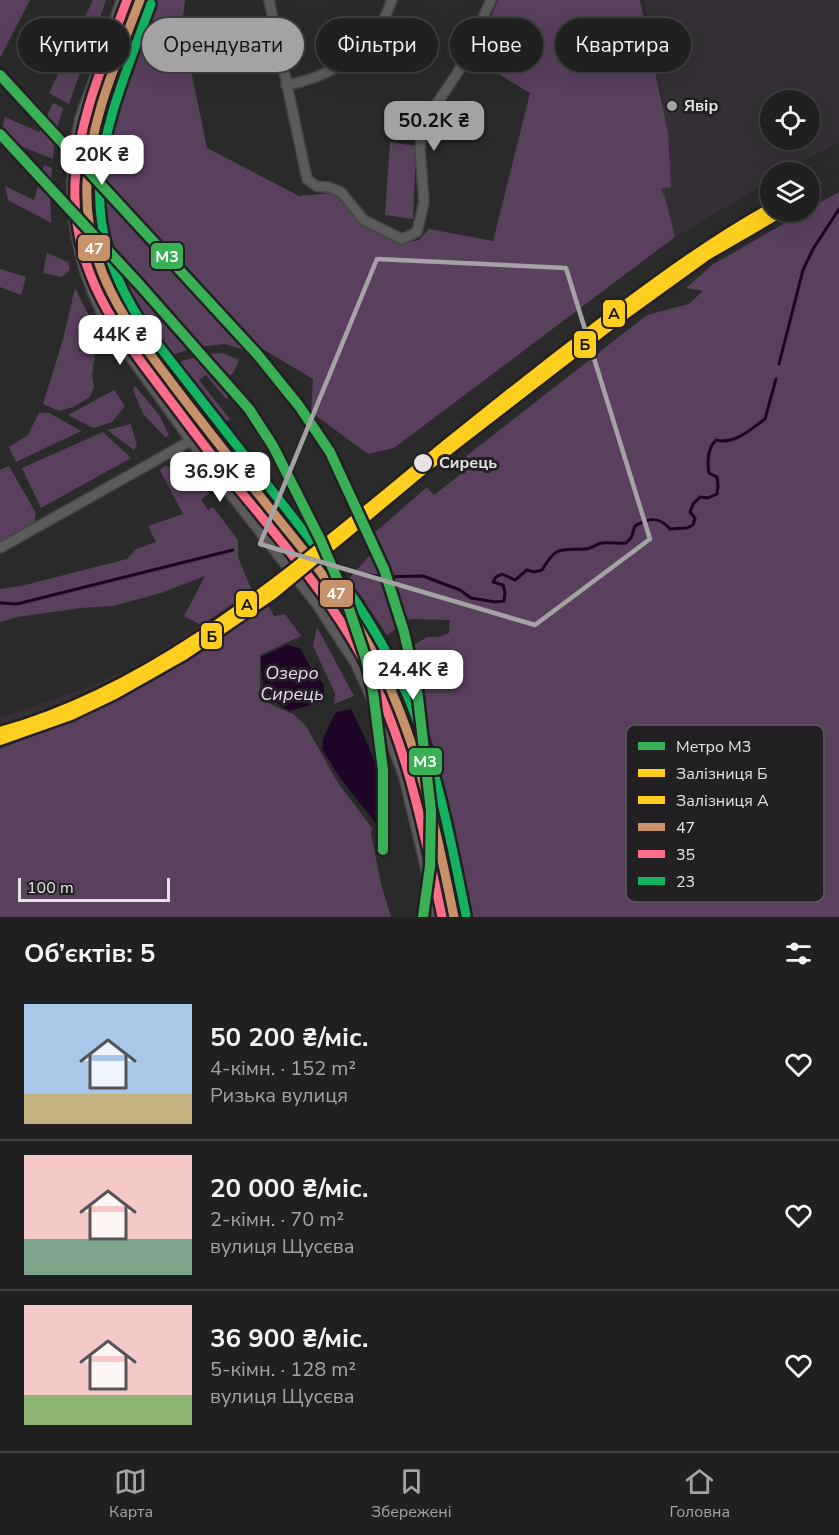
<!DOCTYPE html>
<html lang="uk">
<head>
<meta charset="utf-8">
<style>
  :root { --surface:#202020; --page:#282829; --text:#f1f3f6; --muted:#a2a3a5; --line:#3d3e3e; --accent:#a4a2a4 }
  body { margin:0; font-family:"Nunito Sans",sans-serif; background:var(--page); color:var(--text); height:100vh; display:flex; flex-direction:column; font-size:22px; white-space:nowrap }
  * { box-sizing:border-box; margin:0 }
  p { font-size:20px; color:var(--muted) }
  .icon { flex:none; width:33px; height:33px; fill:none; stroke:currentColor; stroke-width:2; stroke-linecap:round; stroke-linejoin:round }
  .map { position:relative; height:917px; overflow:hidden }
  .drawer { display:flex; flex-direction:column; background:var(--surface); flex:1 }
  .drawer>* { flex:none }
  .hud { position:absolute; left:18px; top:18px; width:804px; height:54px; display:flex; gap:12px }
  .tools { position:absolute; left:760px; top:90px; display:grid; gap:12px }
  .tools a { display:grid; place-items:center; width:60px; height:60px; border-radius:50%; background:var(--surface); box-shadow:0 6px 24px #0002,0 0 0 2px var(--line); font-size:30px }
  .scale { position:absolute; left:18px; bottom:15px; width:152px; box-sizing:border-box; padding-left:6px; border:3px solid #e5e3e5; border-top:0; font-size:16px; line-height:21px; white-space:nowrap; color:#e5e3e5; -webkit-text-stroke:4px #222022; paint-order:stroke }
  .price { position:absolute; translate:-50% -51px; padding:0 14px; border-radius:12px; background:#fff; color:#222; font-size:20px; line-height:39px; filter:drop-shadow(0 2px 3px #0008) }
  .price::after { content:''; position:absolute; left:50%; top:36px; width:18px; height:14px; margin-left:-9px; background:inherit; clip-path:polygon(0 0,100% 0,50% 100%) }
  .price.selected { background:var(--accent); color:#111 }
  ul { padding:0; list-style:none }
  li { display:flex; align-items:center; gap:18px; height:150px; padding:0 24px }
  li+li { border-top:2px solid var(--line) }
  li span { display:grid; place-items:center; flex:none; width:168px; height:120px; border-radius:0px; color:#555 }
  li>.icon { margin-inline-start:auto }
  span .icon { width:72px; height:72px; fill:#fffc; stroke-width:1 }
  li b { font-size:26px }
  h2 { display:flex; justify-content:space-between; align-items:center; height:72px; padding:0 24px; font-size:26px }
  .pill { padding:0 21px; border-radius:27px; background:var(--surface); box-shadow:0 6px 24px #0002,0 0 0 2px var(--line); font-size:21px; line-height:54px }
  .pill.selected { background:var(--accent); color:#111 }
  .tab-bar { display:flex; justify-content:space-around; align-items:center; height:84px; border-top:2px solid var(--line); background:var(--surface); font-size:16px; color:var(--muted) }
  .tab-bar a { display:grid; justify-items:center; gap:3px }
  .tab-bar .selected { color:var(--accent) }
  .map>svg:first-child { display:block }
  .built { fill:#352f36; fill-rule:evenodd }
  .green { fill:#59405d }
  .water { fill:#1f0525 }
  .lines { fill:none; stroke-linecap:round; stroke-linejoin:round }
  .stream { stroke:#1f0525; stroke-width:3 }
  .minor-casing { stroke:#464546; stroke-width:12 }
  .secondary-casing { stroke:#464546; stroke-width:15 }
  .minor { stroke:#5c5b5c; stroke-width:9 }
  .secondary { stroke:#5c595c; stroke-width:12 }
  .bus-1-casing { stroke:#222022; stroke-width:14 }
  .bus-2-casing { stroke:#222022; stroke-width:14 }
  .bus-3-casing { stroke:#222022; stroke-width:14 }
  .bus-1 { stroke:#c7916a; stroke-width:9 }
  .bus-2 { stroke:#fb6d88; stroke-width:9 }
  .bus-3 { stroke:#13b361; stroke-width:9 }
  .rail-1-casing { stroke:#222022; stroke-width:15 }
  .rail-2-casing { stroke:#222022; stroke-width:15 }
  .rail-1 { stroke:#ffce1e; stroke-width:10 }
  .rail-2 { stroke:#ffce1e; stroke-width:10 }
  .metro-1-casing { stroke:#222022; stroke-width:15 }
  .metro-1 { stroke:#39af56; stroke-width:10 }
  .marked { fill:none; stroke:#a4a2a4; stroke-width:4.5; stroke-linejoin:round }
  .poi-dot { fill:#a4a2a4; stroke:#222022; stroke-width:2 }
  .stop-dot { fill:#e5e3e5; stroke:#222022; stroke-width:2 }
  .labels { text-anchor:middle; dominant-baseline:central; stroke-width:6; stroke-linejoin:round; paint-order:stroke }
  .poi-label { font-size:16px; font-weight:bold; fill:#e5e3e5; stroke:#222022; text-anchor:start }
  .stop-label { font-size:16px; font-weight:bold; fill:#e5e3e5; stroke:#222022; text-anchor:start }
  .water-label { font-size:18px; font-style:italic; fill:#f3d1f9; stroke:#222022 }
  .key { fill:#222022; stroke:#5c5a5c; stroke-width:1.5 }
  .key-label { font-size:16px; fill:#e5e3e5 }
  .line-badge { stroke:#222022; stroke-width:2 }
  .badge-label { font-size:16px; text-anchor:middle; font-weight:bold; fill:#fff }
  .pale-badge-label { font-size:16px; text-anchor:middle; font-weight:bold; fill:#111 }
</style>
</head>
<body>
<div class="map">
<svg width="839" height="917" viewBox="0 0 839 917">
  <rect width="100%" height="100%" fill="#2b2a2b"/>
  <path class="built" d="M644 0H839V142L783 172H771V180L675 237 665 197 660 188 671 187 668 132ZM771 100H810V140H771Z
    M267 581 281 594 237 627 151 682 95 711 0 749V718L89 687 149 659Z"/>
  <path class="green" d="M0 0H30L0 58Z
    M93 0H106L69 104 49 93Z
    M155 0H185L182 27 207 148 299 196 333 193 361 221 403 243 419 240 429 229 493 241 530 93 474 59 498 0H640L668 132 671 187 661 189 665 197 675 237 394 448 368 454 311 412 313 379 251 342V352L225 344 198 347 171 355 133 307 119 280 110 255 103 194 107 140 124 85Z
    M53 103 63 108 56 132 53 159 0 138 5 117 39 132Z
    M390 142 416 146 413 219 385 215Z
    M44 165 52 168 50 194 51 223 8 200 5 186 34 200Z
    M839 192V917H470L431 739 397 655 427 637H439L449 633 450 620 410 619 387 635 359 593 346 582 379 545 372 535 427 487 434 495 466 470 460 461 647 315 689 304 703 291 686 288 712 265 804 212H810V208Z
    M47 253 68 262 70 270 62 277 43 273Z
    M0 269 26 277 21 295 0 287Z
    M75 288 98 334 92 375 94 387 90 397 73 407 59 411 43 404 63 339Z
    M223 353 239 360 234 372 225 380 234 393 226 399 206 375 199 380 230 419 224 424 174 363 207 354Z
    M135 386 160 416 169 435 167 437H165L143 414 133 390Z
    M114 390 125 406 112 422 93 428 68 415Z
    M39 413H49L81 431 16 462 9 447 28 435Z
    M131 424 137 446 134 450 107 430Z
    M103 432 131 458 41 508 22 468Z
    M9 466 36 513 34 524 0 542V470Z
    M165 466C186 468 197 477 209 493L201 500 208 510 213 507 238 540V557L252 591 201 625 184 616 205 576 161 593 113 606 81 608 17 617 0 622V589L21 586 127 559 136 549 156 542 148 526 183 514 160 470Z
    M268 605 274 616 285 614 301 636 260 655V686L268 703 293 714 306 726 338 783 372 828 371 833 381 884 391 917H0V749L95 711 151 682Z
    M317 627 354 696 334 704 335 693 313 646Z"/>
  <path class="water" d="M287 645 300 648 311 668 324 685V695L311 705 290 711C264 698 261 685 261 657Z
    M351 709C371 748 386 787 391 830H381L340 778 322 749 323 739 333 717 337 712Z"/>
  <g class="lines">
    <path class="stream" d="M779 364 803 270 813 249 839 209
      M359 573 381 577 423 576 460 590 471 598 495 602 504 601 505 592 503 585 493 582 496 577 502 574 515 580 527 570 534 572 542 570C556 546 559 550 585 549 592 549 595 544 602 543 610 542 618 544 626 543L631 538 635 526C649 518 659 516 670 529L687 528 693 525 695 518 690 512 693 504 700 497 708 498 717 494 718 486 717 477 709 473C707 461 707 449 716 440 735 445 751 429 765 419L776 379
      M0 603 17 604 233 550"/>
    <defs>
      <path id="minor" d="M269 0 307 179 316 186 328 187 341 192 364 220 402 239 417 232 424 202 420 150 421 137 427 118 458 72 491 0
        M286 85C323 79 360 59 380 26 385 18 389 8 392 0
        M0 548 192 440"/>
      <path id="secondary" d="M123 0C114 26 105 52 96 78 92 91 86 104 82 117 64 193 74 262 112 329L222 481 317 602 357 663 387 729 405 775 439 917
        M140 0C121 53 91 117 88 173 85 206 90 244 102 274 119 318 149 354 178 391 203 424 228 457 254 489 292 536 331 582 362 633 417 722 433 817 454 917"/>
    </defs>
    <use href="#minor" class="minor-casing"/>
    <use href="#secondary" class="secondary-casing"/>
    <use href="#minor" class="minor"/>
    <use href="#secondary" class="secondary"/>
    <defs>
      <path id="bus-1" d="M140 0C118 59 90 119 87 183 83 275 135 334 187 403 213 437 240 471 267 505 300 546 335 587 362 633 414 721 434 819 454 917"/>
      <path id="bus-2" d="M127 0C105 60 78 119 75 183 71 277 123 338 176 408 202 443 228 477 256 510 289 551 324 593 351 638 403 724 422 821 442 917"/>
      <path id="bus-3" d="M151 4C106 127 65 207 145 328L334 570C363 610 389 652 408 697 437 767 451 841 466 915"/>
    </defs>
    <use href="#bus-1" class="bus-1-casing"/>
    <use href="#bus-2" class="bus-2-casing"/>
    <use href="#bus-3" class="bus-3-casing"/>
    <use href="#bus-1" class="bus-1"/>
    <use href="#bus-2" class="bus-2"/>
    <use href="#bus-3" class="bus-3"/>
    <defs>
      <path id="rail-1" d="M0 740 71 715 115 694 184 655 273 594 426 467 610 325 707 255 781 212"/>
      <path id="rail-2" d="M0 732C144 692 265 593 379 500 451 440 525 381 600 324 655 283 710 242 771 208"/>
    </defs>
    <use href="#rail-1" class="rail-1-casing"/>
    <use href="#rail-2" class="rail-2-casing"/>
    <use href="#rail-1" class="rail-1"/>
    <use href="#rail-2" class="rail-2"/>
    <defs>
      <path id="metro-1" d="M0 75 257 354 299 406 330 452 384 569 404 632 417 689 431 811 430 866 423 917
        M0 134 138 283 249 409 273 446 320 539 345 597 365 656 373 691 383 770V850"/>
    </defs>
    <use href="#metro-1" class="metro-1-casing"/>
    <use href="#metro-1" class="metro-1"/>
  </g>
  <path class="marked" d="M377 259 566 268 650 539 535 625 260 544Z"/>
  <circle class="poi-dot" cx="672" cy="106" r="6"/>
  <circle class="stop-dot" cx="423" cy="463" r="10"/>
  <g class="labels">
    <g class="poi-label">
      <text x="684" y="106">Явір</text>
    </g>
    <g class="stop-label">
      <text x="439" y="463">Сирець</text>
    </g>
    <g class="water-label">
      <text x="292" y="673">Озеро<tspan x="292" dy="21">Сирець</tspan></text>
    </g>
  </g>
  <rect x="626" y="725" width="198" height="177" rx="9" class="key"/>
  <rect x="638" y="742" width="27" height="8" fill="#39af56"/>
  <rect x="638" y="769" width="27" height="8" fill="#ffce1e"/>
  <rect x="638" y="796" width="27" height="8" fill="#ffce1e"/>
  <rect x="638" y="823" width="27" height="8" fill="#c7916a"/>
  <rect x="638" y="850" width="27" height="8" fill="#fb6d88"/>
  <rect x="638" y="877" width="27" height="8" fill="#13b361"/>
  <g class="key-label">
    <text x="676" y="752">Метро M3</text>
    <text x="676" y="779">Залізниця Б</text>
    <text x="676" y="806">Залізниця A</text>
    <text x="676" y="833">47</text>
    <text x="676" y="860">35</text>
    <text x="676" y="887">23</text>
  </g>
  <g class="line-badge">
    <rect x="77" y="234" width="34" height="28" rx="6" fill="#c7916a"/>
    <rect x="150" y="242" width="34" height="28" rx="6" fill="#39af56"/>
    <rect x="602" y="299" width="24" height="29" rx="6" fill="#ffce1e"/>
    <rect x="573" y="330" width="24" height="29" rx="6" fill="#ffce1e"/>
    <rect x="319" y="579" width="35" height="29" rx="6" fill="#c7916a"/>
    <rect x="235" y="590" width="23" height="28" rx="6" fill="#ffce1e"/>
    <rect x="200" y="622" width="23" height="28" rx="6" fill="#ffce1e"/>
    <rect x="408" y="747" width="35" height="29" rx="6" fill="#39af56"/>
  </g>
  <g class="badge-label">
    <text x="94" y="254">47</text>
    <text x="167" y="262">M3</text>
    <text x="336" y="599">47</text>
    <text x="425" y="767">M3</text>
  </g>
  <g class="pale-badge-label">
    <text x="614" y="319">A</text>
    <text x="585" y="350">Б</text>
    <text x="247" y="610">A</text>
    <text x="212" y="642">Б</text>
  </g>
</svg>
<div class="tools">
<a><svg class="icon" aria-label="locate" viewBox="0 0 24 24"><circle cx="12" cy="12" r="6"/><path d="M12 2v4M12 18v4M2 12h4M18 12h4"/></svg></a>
<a><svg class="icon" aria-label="layers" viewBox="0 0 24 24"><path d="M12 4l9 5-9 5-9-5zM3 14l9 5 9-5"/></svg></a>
</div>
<div class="scale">100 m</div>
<b class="price selected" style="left:434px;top:152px">50.2K ₴</b>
<b class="price" style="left:102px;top:186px">20K ₴</b>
<b class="price" style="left:120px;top:366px">44K ₴</b>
<b class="price" style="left:220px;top:503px">36.9K ₴</b>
<b class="price" style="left:413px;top:701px">24.4K ₴</b>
<div class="hud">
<a class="pill">Купити</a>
<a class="pill selected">Орендувати</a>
<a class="pill">Фільтри</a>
<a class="pill">Нове</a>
<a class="pill">Квартира</a>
</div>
</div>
<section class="drawer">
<h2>Об’єктів: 5<svg class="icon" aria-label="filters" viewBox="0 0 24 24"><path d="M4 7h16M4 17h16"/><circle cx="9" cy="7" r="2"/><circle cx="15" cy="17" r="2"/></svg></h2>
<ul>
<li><span style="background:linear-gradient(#a9c7e8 75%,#c2b280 0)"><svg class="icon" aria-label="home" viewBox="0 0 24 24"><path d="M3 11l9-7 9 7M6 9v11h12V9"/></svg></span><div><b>50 200 ₴/міс.</b><p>4-кімн. · 152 m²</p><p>Ризька вулиця</p></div><svg class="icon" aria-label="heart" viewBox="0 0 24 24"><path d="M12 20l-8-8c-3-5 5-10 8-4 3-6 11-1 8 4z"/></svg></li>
<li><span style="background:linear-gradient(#f6c9c9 70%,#7fa58c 0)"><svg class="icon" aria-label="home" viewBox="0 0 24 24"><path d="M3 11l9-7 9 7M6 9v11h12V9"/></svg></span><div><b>20 000 ₴/міс.</b><p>2-кімн. · 70 m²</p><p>вулиця Щусєва</p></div><svg class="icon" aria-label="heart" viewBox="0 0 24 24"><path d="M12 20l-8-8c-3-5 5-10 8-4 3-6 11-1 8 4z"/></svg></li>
<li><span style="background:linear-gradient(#f6c9c9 75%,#8fb573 0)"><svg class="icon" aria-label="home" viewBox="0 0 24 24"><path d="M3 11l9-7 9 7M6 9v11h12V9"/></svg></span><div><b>36 900 ₴/міс.</b><p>5-кімн. · 128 m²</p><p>вулиця Щусєва</p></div><svg class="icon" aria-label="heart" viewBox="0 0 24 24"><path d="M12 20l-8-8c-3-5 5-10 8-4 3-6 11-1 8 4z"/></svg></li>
</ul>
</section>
<nav class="tab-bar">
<a class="selected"><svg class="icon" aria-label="map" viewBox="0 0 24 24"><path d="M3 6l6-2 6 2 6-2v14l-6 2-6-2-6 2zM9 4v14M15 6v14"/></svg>Карта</a>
<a><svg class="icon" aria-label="saved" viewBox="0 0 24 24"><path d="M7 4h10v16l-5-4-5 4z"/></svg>Збережені</a>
<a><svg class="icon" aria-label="home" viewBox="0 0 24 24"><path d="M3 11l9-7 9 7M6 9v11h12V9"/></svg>Головна</a>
</nav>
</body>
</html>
